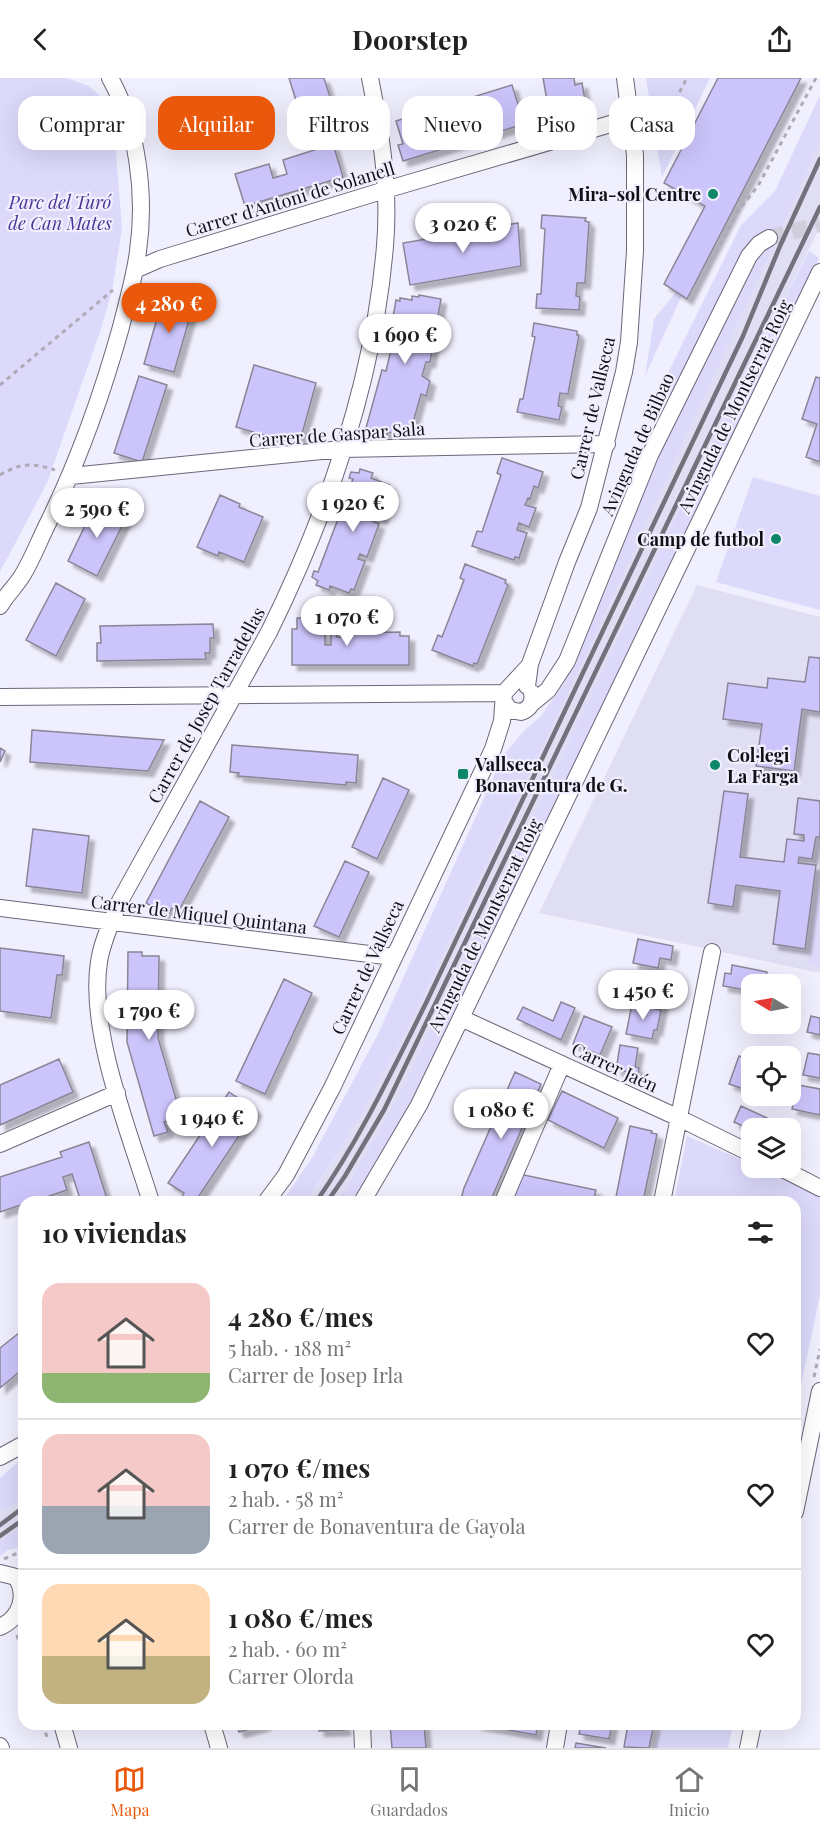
<!DOCTYPE html>
<html lang="es">
<head>
<meta charset="utf-8">
<style>
  :root { --surface:#fff; --page:#f6f6f6; --text:#222; --muted:#767676; --line:#e0e0e0; --accent:#ea580c }
  body { margin:0; font-family:"Playfair Display",serif; background:var(--page); color:var(--text); height:100vh; display:flex; flex-direction:column; font-size:22px; white-space:nowrap }
  * { box-sizing:border-box; margin:0 }
  p { font-size:20px; color:var(--muted) }
  .icon { flex:none; width:33px; height:33px; fill:none; stroke:currentColor; stroke-width:2; stroke-linecap:round; stroke-linejoin:round }
  .map { position:relative; flex:1; overflow:hidden }
  .side { position:absolute; left:18px; top:1118px; width:783px; height:534px; display:flex; flex-direction:column; background:var(--surface); border-radius:18px; box-shadow:0 6px 24px #0002 }
  .side>* { flex:none }
  .hud { position:absolute; left:18px; top:18px; width:784px; height:54px; display:flex; gap:12px }
  .needle { width:39px; rotate:280deg }
  .fabs { position:absolute; left:741px; top:896px; display:grid; gap:12px }
  .fabs a { display:grid; place-items:center; width:60px; height:60px; border-radius:12px; background:var(--surface); box-shadow:0 6px 24px #0002; font-size:30px }
  .price { position:absolute; translate:-50% -51px; padding:0 14px; border-radius:21px; background:#fff; color:#222; font-size:20px; line-height:39px; filter:drop-shadow(0 2px 3px #0008) }
  .price::after { content:''; position:absolute; left:50%; top:36px; width:18px; height:14px; margin-left:-9px; background:inherit; clip-path:polygon(0 0,100% 0,50% 100%) }
  .price.current { background:var(--accent); color:#fff }
  ul { padding:0; list-style:none }
  li { display:flex; align-items:center; gap:18px; height:150px; padding:0 24px }
  li+li { border-top:2px solid var(--line) }
  li span { display:grid; place-items:center; flex:none; width:168px; height:120px; border-radius:18px; color:#555 }
  li>.icon { margin-inline-start:auto }
  span .icon { width:72px; height:72px; fill:#fffc; stroke-width:1 }
  li b { font-size:26px }
  h2 { display:flex; justify-content:space-between; align-items:center; height:72px; padding:0 24px; font-size:26px }
  .chip { padding:0 21px; border-radius:18px; background:var(--surface); box-shadow:0 6px 24px #0002; font-size:21px; line-height:54px }
  .chip.current { background:var(--accent); color:#fff }
  header { display:flex; justify-content:space-between; align-items:center; height:78px; padding:0 24px; background:var(--surface); font-size:27px; font-weight:700 }
  .tab-bar { display:flex; justify-content:space-around; align-items:center; height:84px; border-top:2px solid var(--line); background:var(--surface); font-size:16px; color:var(--muted) }
  .tab-bar a { display:grid; justify-items:center; gap:3px }
  .tab-bar .current { color:var(--accent) }
  .map>svg:first-child { display:block }
  .built { fill:#e0def3 }
  .green { fill:#dcd9fb }
  .building { fill:#ccc5fb; stroke:#888697; stroke-width:1.5; filter:url(#shadow) }
  .lines { fill:none; stroke-linecap:round; stroke-linejoin:round }
  .minor-tunnel { stroke:#cfcedb; stroke-width:16; stroke-dasharray:16 8; stroke-linecap:butt }
  .minor-casing { stroke:#696778; stroke-width:18 }
  .path { stroke:#acabb7; stroke-width:3; stroke-dasharray:4.5 4.5; stroke-linecap:butt }
  .minor { stroke:#fff; stroke-width:16 }
  .rail { stroke:#73727c; stroke-width:4.5 }
  .poi-dot { fill:#0d8768; stroke:#f0effe; stroke-width:2 }
  .labels { text-anchor:middle; dominant-baseline:central; stroke-width:4.5; stroke-linejoin:round; paint-order:stroke }
  .poi-label { font-size:18px; font-weight:bold; fill:#111016; stroke:#f0effe; text-anchor:end }
  .street-label { font-size:18px; fill:#111016; stroke:#f0effe }
  .park-label { font-size:18px; font-style:italic; fill:#4d3396; stroke:#f0effe }
</style>
</head>
<body>
<header><svg class="icon" aria-label="back" viewBox="0 0 24 24"><path d="M15 5l-7 7 7 7"/></svg>Doorstep<svg class="icon" aria-label="share" viewBox="0 0 24 24"><path d="M12 15V3M7 8l5-5 5 5M5 13v7h14v-7"/></svg></header>
<div class="map">
<svg width="820" height="1670" viewBox="0 0 820 1670">
  <defs>
    <filter id="shadow"><feDropShadow dx="5.5" dy="5.5" stdDeviation="1.5" flood-color="#0004"/></filter>
  </defs>
  <rect width="100%" height="100%" fill="#f0effe"/>
  <path class="built" d="M820 66V149L793 204 685 420 401 1013 351 1101 336 1123 307 1124 361 1038 411 944 588 574Z
    M697 507 820 539V895L539 835Z
    M24 1420V1447L0 1463V1435Z"/>
  <path class="green" d="M0 0H66L89 8 101 19 116 74 122 150 112 213 101 251 47 405 0 494Z
    M646 0H710L662 99Z
    M820 17V66L588 574 411 944 361 1038 307 1123 282 1124 313 1078 378 956 504 676 525 652 541 638 565 604 604 515 678 330 663 305 741 147 775 113Z
    M809 173 819 180 547 745 398 1051 353 1123 336 1124 351 1101 401 1013 685 420Z
    M676 214 682 217 645 298 654 241Z
    M753 399 820 418V532L716 504Z
    M820 797V889L808 887Z
    M687 1058 751 1086 752 1089H757L820 1117V1217L795 1335V1124H674Z
    M24 1379V1420L0 1435V1400Z
    M24 1447V1468L8 1472 0 1478V1463Z
    M660 1646H733L728 1670H655Z"/>
  <path class="building" d="M289 0H324L335 35 303 45Z
    M543 0H574L575 7 582 5 587 34 550 40Z
    M718 0H801L687 221 664 206 705 128 664 105Z
    M512 7 524 46 403 83 398 67 403 66 396 43Z
    M333 66 343 99 245 128 235 96 269 86 273 100 287 96 283 82Z
    M542 137 586 140 585 143 589 144 585 205H577L576 218 580 219 579 232 536 230 537 216H541L545 151 541 150Z
    M518 145 521 188 410 207 403 165Z
    M419 217 441 221 430 284H426L422 298 430 303 426 318 421 316 411 352 407 351V354L395 350 393 355 388 354 387 356 366 350 382 292 386 293 390 276 391 274 387 273 396 222 400 223V220L412 222V218L419 219Z
    M195 221 174 294 144 286 162 223Z
    M534 245 577 253V257H579L568 316 560 315 558 328 562 329 559 342 517 334 520 321H523L535 259 532 258Z
    M254 287 316 305 299 367 236 349Z
    M139 298 167 307 142 384 114 375Z
    M816 299 820 300V384L806 379 817 346 802 341Z
    M502 380 543 394 538 410 534 408 530 421 528 420 525 427 536 430 529 449 519 445 517 452 527 455 519 480 515 479 514 482 472 468 477 453 482 454 501 397 497 395Z
    M360 391 373 395 371 400 390 407 388 411 392 412 381 441 374 438 372 443 379 446 367 479 360 476 358 481 365 483 354 512 351 511 349 515 330 508 329 512 316 507 318 503 312 499 314 493 318 494 353 401 349 400 351 394 359 395Z
    M220 417 240 426 239 429 263 439 244 484 219 474 218 478 197 469Z
    M96 425 126 440 97 498 68 483Z
    M465 486 506 502 505 505 508 507 477 586 474 585 473 588 432 572 438 557 442 559 464 502 460 500Z
    M56 505 85 521 56 578 26 562Z
    M297 540H319V555H325V567H331V554H337V559H346V555L400 554V558H409V587H292V551H297Z
    M213 546 214 560H210V575H205L206 581 97 583V565H101L100 548Z
    M809 579 820 580V634L802 631 794 693 756 688 762 646 723 641 728 605 767 610 768 600 805 604Z
    M32 652 164 662 148 693 30 684Z
    M232 667 358 677 356 705 346 704V707L238 698 239 695 230 694Z
    M0 670 5 673 0 684Z
    M383 700 409 712 377 781 352 769Z
    M724 713 748 716 740 779 784 784 787 761 804 763V757L794 756 798 720 820 723V759H816L812 781 799 779 798 785 816 787 805 871 773 866 780 813 736 807 733 829 708 825Z
    M200 723 229 739 178 834 172 830 168 838 146 825Z
    M33 751 89 758 82 815 26 808Z
    M345 783 369 794 339 859 314 848Z
    M638 861 673 868 671 882 660 880 658 890 633 885Z
    M0 870 64 878 62 897H57L51 940 0 933Z
    M128 874H142V878H159L158 960 181 1038 164 1044 168 1054 154 1058 127 964Z
    M732 887 767 894 764 906H752V913L723 908 725 895 731 896Z
    M638 899 664 905 662 915H665L661 932 632 926Z
    M284 901 312 915 265 1016 236 1003Z
    M561 924 575 930 561 962 517 941 523 929 553 943Z
    M632 926 661 932 657 952H654L652 961 626 956Z
    M584 938 612 949 600 977 573 966Z
    M811 938 820 940V957L807 954Z
    M620 967 638 970 635 989 639 990 638 998 629 997V994L616 992Z
    M808 975 820 977V1000L803 997Z
    M739 978 752 982V998L747 1012 729 1006Z
    M59 981 73 1014 0 1047V1007Z
    M515 994 541 1006 490 1124H460L464 1110Z
    M798 1007 820 1011V1037L792 1031Z
    M562 1013 618 1040 604 1070 548 1042Z
    M229 1014 256 1032 195 1124H182L180 1122 184 1115 168 1105Z
    M741 1028 776 1044 773 1050H752V1052L734 1044Z
    M630 1048 652 1053 651 1055 657 1056 643 1124H615Z
    M89 1064 108 1124H81L72 1096 63 1099 67 1112 32 1124H24V1126L0 1134V1099L62 1079 60 1074Z
    M519 1096 596 1112 593 1124H513Z
    M24 1251V1290L0 1310V1270Z
    M236 1646H265V1647L239 1654Z
    M319 1646H345V1652L319 1653Z
    M390 1646H424L426 1670H392Z
    M476 1646H538L536 1657Z
    M581 1646H612L609 1661 579 1656Z
    M628 1646H654L649 1670 624 1669Z
    M576 1665 606 1670H575Z"/>
  <g class="lines">
    <path class="minor-tunnel" d="M769 160 820 146"/>
    <defs>
      <path id="minor" d="M135 192 160 181 385 112 631 40
        M71 398 342 371 607 366
        M0 528C6 517 15 509 22 498 32 482 39 463 48 445 79 382 102 317 121 249 127 224 135 198 138 173 146 117 138 50 110 0
        M527 608 530 586 567 484 589 430 624 294 629 264 635 173V77L625 0
        M0 619 504 615
        M504 624 510 632 521 634C530 631 534 624 532 615
        M531 626 548 612 567 583 650 377 749 178 759 166 769 160
        M0 830 393 879
        M461 940 679 1040 752 1076
        M0 1066 117 1015
        M779 1089 820 1110
        M151 1124C130 1056 88 953 99 884 102 863 112 843 120 823L269 554C328 434 374 301 385 168 390 111 381 55 370 0
        M266 1124 286 1097 332 1010 493 671 502 643 504 615 529 588
        M362 1124 419 1027 820 194
        M503 1124 562 986
        M662 1124 712 874
        M0 1379 24 1366
        M795 1434 820 1313
        M0 1495 16 1499C28 1518 20 1540 0 1549
        M62 1646 69 1670
        M212 1646 219 1670
        M362 1646 363 1670
        M0 1668 1 1670
        M555 1670 559 1646
        M748 1670 753 1646"/>
    </defs>
    <use href="#minor" class="minor-casing"/>
    <path class="path" d="M650 70 687 0
      M690 223 738 133 758 108 816 0
      M0 307 113 212
      M0 397C22 384 32 385 55 392
      M814 1299 820 1271
      M4 1481 18 1475
      M17 1557 24 1581
      M43 1646 48 1663"/>
    <use href="#minor" class="minor"/>
    <path class="rail" d="M316 1124C360 1061 392 993 426 925L743 258 780 168 820 81
      M327 1124 345 1098 384 1032 820 129
      M0 1447 24 1429
      M0 1458 24 1441"/>
  </g>
  <g class="poi-dot">
    <circle cx="713" cy="116" r="6"/>
    <circle cx="776" cy="461" r="6"/>
    <circle cx="715" cy="687" r="6"/>
    <rect x="457" y="690" width="12" height="12" rx="3"/>
  </g>
  <g class="labels">
    <g class="poi-label">
      <text x="701" y="116">Mira-sol Centre</text>
      <text x="764" y="461">Camp de futbol</text>
      <text x="727" y="677" text-anchor="start">Col·legi<tspan x="727" dy="21">La Farga</tspan></text>
      <text x="475" y="686" text-anchor="start">Vallseca,<tspan x="475" dy="21">Bonaventura de G.</tspan></text>
    </g>
    <g class="street-label">
      <text transform="translate(290 121) rotate(-17)">Carrer d'Antoni de Solanell</text>
      <text transform="translate(734 328) rotate(-64)">Avinguda de Montserrat Roig</text>
      <text transform="translate(592 330) rotate(-77)">Carrer de Vallseca</text>
      <text transform="translate(337 356) rotate(-4)">Carrer de Gaspar Sala</text>
      <text transform="translate(637 366) rotate(-66)">Avinguda de Bilbao</text>
      <text transform="translate(206 627) rotate(-61)">Carrer de Josep Tarradellas</text>
      <text transform="translate(199 836) rotate(7)">Carrer de Miquel Quintana</text>
      <text transform="translate(484 847) rotate(-64)">Avinguda de Montserrat Roig</text>
      <text transform="translate(367 889) rotate(-65)">Carrer de Vallseca</text>
      <text transform="translate(615 989) rotate(25)">Carrer Jaén</text>
    </g>
    <g class="park-label">
      <text x="60" y="124">Parc del Turó<tspan x="60" dy="21">de Can Mates</tspan></text>
    </g>
  </g>
</svg>
<div class="fabs">
<a><svg class="needle" viewBox="-14 -14 28 28"><path d="M0-13l5 13h-10z" fill="#e53935"/><path d="M0 13l5-13h-10z" fill="#767676"/></svg></a>
<a><svg class="icon" aria-label="locate" viewBox="0 0 24 24"><circle cx="12" cy="12" r="6"/><path d="M12 2v4M12 18v4M2 12h4M18 12h4"/></svg></a>
<a><svg class="icon" aria-label="layers" viewBox="0 0 24 24"><path d="M12 4l9 5-9 5-9-5zM3 14l9 5 9-5"/></svg></a>
</div>
<b class="price" style="left:463px;top:176px">3 020 €</b>
<b class="price current" style="left:169px;top:256px">4 280 €</b>
<b class="price" style="left:405px;top:287px">1 690 €</b>
<b class="price" style="left:353px;top:455px">1 920 €</b>
<b class="price" style="left:97px;top:461px">2 590 €</b>
<b class="price" style="left:347px;top:569px">1 070 €</b>
<b class="price" style="left:643px;top:943px">1 450 €</b>
<b class="price" style="left:149px;top:963px">1 790 €</b>
<b class="price" style="left:501px;top:1062px">1 080 €</b>
<b class="price" style="left:212px;top:1070px">1 940 €</b>
<div class="hud">
<a class="chip">Comprar</a>
<a class="chip current">Alquilar</a>
<a class="chip">Filtros</a>
<a class="chip">Nuevo</a>
<a class="chip">Piso</a>
<a class="chip">Casa</a>
</div>
<section class="side">
<h2>10 viviendas<svg class="icon" aria-label="filters" viewBox="0 0 24 24"><path d="M4 7h16M4 17h16"/><circle cx="9" cy="7" r="2"/><circle cx="15" cy="17" r="2"/></svg></h2>
<ul>
<li><span style="background:linear-gradient(#f6c9c9 75%,#8fb573 0)"><svg class="icon" aria-label="home" viewBox="0 0 24 24"><path d="M3 11l9-7 9 7M6 9v11h12V9"/></svg></span><div><b>4 280 €/mes</b><p>5 hab. · 188 m²</p><p>Carrer de Josep Irla</p></div><svg class="icon" aria-label="heart" viewBox="0 0 24 24"><path d="M12 20l-8-8c-3-5 5-10 8-4 3-6 11-1 8 4z"/></svg></li>
<li><span style="background:linear-gradient(#f6c9c9 60%,#9aa5b1 0)"><svg class="icon" aria-label="home" viewBox="0 0 24 24"><path d="M3 11l9-7 9 7M6 9v11h12V9"/></svg></span><div><b>1 070 €/mes</b><p>2 hab. · 58 m²</p><p>Carrer de Bonaventura de Gayola</p></div><svg class="icon" aria-label="heart" viewBox="0 0 24 24"><path d="M12 20l-8-8c-3-5 5-10 8-4 3-6 11-1 8 4z"/></svg></li>
<li><span style="background:linear-gradient(#ffd9b3 60%,#c2b280 0)"><svg class="icon" aria-label="home" viewBox="0 0 24 24"><path d="M3 11l9-7 9 7M6 9v11h12V9"/></svg></span><div><b>1 080 €/mes</b><p>2 hab. · 60 m²</p><p>Carrer Olorda</p></div><svg class="icon" aria-label="heart" viewBox="0 0 24 24"><path d="M12 20l-8-8c-3-5 5-10 8-4 3-6 11-1 8 4z"/></svg></li>
</ul>
</section>
</div>
<nav class="tab-bar">
<a class="current"><svg class="icon" aria-label="map" viewBox="0 0 24 24"><path d="M3 6l6-2 6 2 6-2v14l-6 2-6-2-6 2zM9 4v14M15 6v14"/></svg>Mapa</a>
<a><svg class="icon" aria-label="saved" viewBox="0 0 24 24"><path d="M7 4h10v16l-5-4-5 4z"/></svg>Guardados</a>
<a><svg class="icon" aria-label="home" viewBox="0 0 24 24"><path d="M3 11l9-7 9 7M6 9v11h12V9"/></svg>Inicio</a>
</nav>
</body>
</html>
